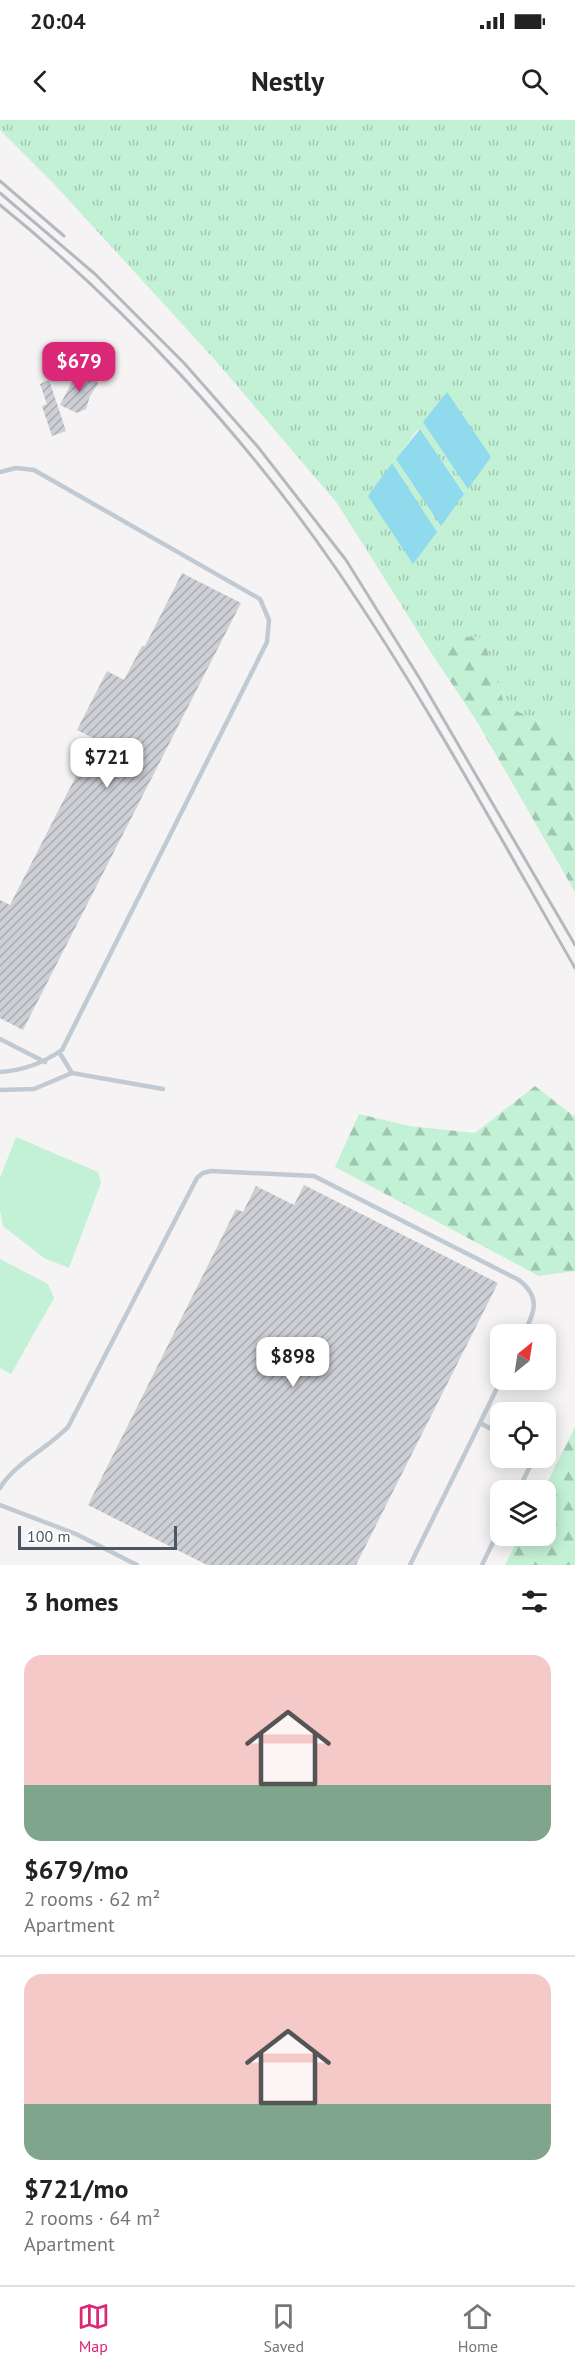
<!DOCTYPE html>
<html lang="en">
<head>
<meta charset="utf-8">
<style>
  :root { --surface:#fff; --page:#f6f6f6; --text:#222; --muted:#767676; --line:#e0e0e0; --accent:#db2777 }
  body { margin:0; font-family:"PT Sans",sans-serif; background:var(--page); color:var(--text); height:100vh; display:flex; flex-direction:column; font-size:22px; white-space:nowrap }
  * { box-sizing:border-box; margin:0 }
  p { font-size:20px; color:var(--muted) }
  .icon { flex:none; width:33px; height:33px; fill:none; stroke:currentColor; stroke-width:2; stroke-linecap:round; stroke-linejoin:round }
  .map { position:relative; height:1445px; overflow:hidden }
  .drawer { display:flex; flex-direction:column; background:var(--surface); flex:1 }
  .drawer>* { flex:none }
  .needle { width:39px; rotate:30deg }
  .tools { position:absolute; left:490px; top:1204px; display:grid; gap:12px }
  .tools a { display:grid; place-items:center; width:66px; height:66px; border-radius:12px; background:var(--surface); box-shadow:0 3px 15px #0003; font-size:30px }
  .scale { position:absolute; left:18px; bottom:15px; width:159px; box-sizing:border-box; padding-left:6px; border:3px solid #4a5661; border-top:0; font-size:16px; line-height:21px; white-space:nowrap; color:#4a5661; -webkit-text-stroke:4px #fff; paint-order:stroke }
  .price { position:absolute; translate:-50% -51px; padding:0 14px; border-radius:12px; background:#fff; color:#222; font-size:20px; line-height:39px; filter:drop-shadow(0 2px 3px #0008) }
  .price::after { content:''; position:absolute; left:50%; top:36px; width:18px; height:14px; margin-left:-9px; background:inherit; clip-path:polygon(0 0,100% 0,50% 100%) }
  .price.on { background:var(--accent); color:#fff }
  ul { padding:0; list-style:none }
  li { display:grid; align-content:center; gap:12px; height:318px; padding:0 24px }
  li+li { border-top:2px solid var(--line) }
  li span { display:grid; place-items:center; height:186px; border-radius:18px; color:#555 }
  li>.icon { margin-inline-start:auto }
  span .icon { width:108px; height:108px; fill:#fffc; stroke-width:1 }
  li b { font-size:26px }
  h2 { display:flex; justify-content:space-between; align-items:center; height:72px; padding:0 24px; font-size:26px }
  .status { display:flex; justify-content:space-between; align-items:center; height:42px; padding:0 30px; background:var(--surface); direction:ltr }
  .status svg { height:16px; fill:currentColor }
  header { display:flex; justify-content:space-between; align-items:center; height:78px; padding:0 24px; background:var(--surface); font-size:27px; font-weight:700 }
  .tabs { display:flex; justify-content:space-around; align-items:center; height:84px; border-top:2px solid var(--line); background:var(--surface); font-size:16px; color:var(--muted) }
  .tabs a { display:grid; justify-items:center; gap:3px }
  .tabs .on { color:var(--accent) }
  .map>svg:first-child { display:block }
  .grass { fill:url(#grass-tufts); fill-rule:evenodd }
  .forest { fill:url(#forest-firs) }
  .garden { fill:#c3f1d5 }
  .water { fill:#90daee }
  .building { fill:url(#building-hatch) }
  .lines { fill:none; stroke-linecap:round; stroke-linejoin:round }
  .lane { stroke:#c1cad2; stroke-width:4.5 }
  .rail { stroke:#b5b8bd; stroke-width:3 }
</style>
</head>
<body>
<div class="status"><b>20:04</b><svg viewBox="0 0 49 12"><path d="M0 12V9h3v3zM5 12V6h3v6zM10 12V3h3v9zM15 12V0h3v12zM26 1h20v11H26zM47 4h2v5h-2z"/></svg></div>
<header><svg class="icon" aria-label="back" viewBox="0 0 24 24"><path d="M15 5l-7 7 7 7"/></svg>Nestly<svg class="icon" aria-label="search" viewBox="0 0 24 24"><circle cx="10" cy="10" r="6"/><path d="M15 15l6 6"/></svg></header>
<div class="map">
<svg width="575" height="1445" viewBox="0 0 575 1445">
  <defs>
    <pattern id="grass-tufts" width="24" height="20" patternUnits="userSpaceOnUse" patternTransform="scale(1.5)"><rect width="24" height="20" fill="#c3f1d5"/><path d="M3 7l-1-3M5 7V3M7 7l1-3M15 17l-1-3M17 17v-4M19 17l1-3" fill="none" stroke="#a0c6b0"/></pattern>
    <pattern id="forest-firs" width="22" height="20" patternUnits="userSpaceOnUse" patternTransform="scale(1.5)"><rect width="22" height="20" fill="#c3f1d5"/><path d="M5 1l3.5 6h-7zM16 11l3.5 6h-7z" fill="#a0c6b0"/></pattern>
    <pattern id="building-hatch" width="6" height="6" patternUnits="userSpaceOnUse" patternTransform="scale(1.5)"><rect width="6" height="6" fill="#cdcfd5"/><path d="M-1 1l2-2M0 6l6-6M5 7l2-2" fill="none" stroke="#a8abb0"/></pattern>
  </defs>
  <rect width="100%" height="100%" fill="#f5f3f3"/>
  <path class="grass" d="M0 0H575V617L505 586 483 518 450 515 430 531 337 383 215 240 55 65 0 10ZM420 309 464 374 396 340 417 310Z"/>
  <path class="forest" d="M450 515 483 518 505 586 575 617V772L476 600 430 531Z
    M535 966 575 997V1151L539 1156 335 1047 359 994 409 1006 475 1013Z
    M575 1307V1445H505L520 1416H546V1371H543Z"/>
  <path class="garden" d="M16 1017 98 1052 101 1063 69 1148 44 1138 3 1106 0 1090V1058Z
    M0 1139 48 1164 54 1178 11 1254 0 1248Z"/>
  <path class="water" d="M447 272 491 337 468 369 423 302Z
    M420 309 464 374 441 406 396 339Z
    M392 343 437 412 413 444 368 376Z"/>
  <path class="building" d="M77 252 83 253 90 260 96 259 98 264 90 276 86 289 77 293 60 285Z
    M49 260 66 311 52 316 42 286 47 284 40 264Z
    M182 453 241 483 23 910 0 898V780L10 785 95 619 77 610 107 551 124 560 142 526H145Z
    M304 1065 498 1163 356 1445H207L88 1385 236 1089 243 1092 256 1066 294 1085Z"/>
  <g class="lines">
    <path class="lane" d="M0 352 16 348 34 350 260 479 269 500 267 522 62 930C41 944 24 950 0 952
      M0 919 45 942
      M72 953 163 969
      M0 970 34 969 72 953 59 932
      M501 1314 480 1303 501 1260
      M0 1368C15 1343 47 1329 68 1307L197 1058 203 1053 211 1051 314 1056 519 1160C542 1178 534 1193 523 1215
      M518 1371 534 1338
      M0 1385 76 1414 137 1445
      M410 1445 480 1303
      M482 1445 501 1406"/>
    <path class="rail" d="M0 61 64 116
      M0 73 95 154 184 243 258 327 346 440 420 559 575 825
      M0 85C126 187 246 317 337 450 424 577 498 714 575 848"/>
  </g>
</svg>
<div class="tools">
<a><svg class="needle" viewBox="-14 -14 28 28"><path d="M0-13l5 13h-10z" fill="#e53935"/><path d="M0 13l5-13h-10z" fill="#767676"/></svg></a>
<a><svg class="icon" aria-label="locate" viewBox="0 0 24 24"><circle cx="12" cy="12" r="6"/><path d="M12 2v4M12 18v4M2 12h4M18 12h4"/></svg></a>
<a><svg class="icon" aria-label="layers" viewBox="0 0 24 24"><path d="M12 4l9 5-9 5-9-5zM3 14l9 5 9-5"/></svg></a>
</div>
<div class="scale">100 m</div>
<b class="price on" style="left:79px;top:273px">$679</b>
<b class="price" style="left:107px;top:669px">$721</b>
<b class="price" style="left:293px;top:1268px">$898</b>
</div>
<section class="drawer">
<h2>3 homes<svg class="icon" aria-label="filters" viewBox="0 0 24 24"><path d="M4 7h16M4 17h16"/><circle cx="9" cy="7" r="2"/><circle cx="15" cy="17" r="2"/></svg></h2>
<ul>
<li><span style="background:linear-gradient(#f6c9c9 70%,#7fa58c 0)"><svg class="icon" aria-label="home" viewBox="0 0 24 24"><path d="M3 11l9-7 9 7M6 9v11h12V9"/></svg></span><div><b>$679/mo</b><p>2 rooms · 62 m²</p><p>Apartment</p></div></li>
<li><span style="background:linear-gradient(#f6c9c9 70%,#7fa58c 0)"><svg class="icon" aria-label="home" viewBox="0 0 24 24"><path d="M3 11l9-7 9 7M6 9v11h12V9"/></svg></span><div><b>$721/mo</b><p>2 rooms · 64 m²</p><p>Apartment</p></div></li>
</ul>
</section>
<nav class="tabs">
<a class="on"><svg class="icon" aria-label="map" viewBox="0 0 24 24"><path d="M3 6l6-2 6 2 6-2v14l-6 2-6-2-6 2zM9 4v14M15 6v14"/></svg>Map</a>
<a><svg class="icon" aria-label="saved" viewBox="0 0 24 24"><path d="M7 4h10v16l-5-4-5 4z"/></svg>Saved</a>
<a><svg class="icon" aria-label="home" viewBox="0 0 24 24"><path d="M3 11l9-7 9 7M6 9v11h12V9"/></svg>Home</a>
</nav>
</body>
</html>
